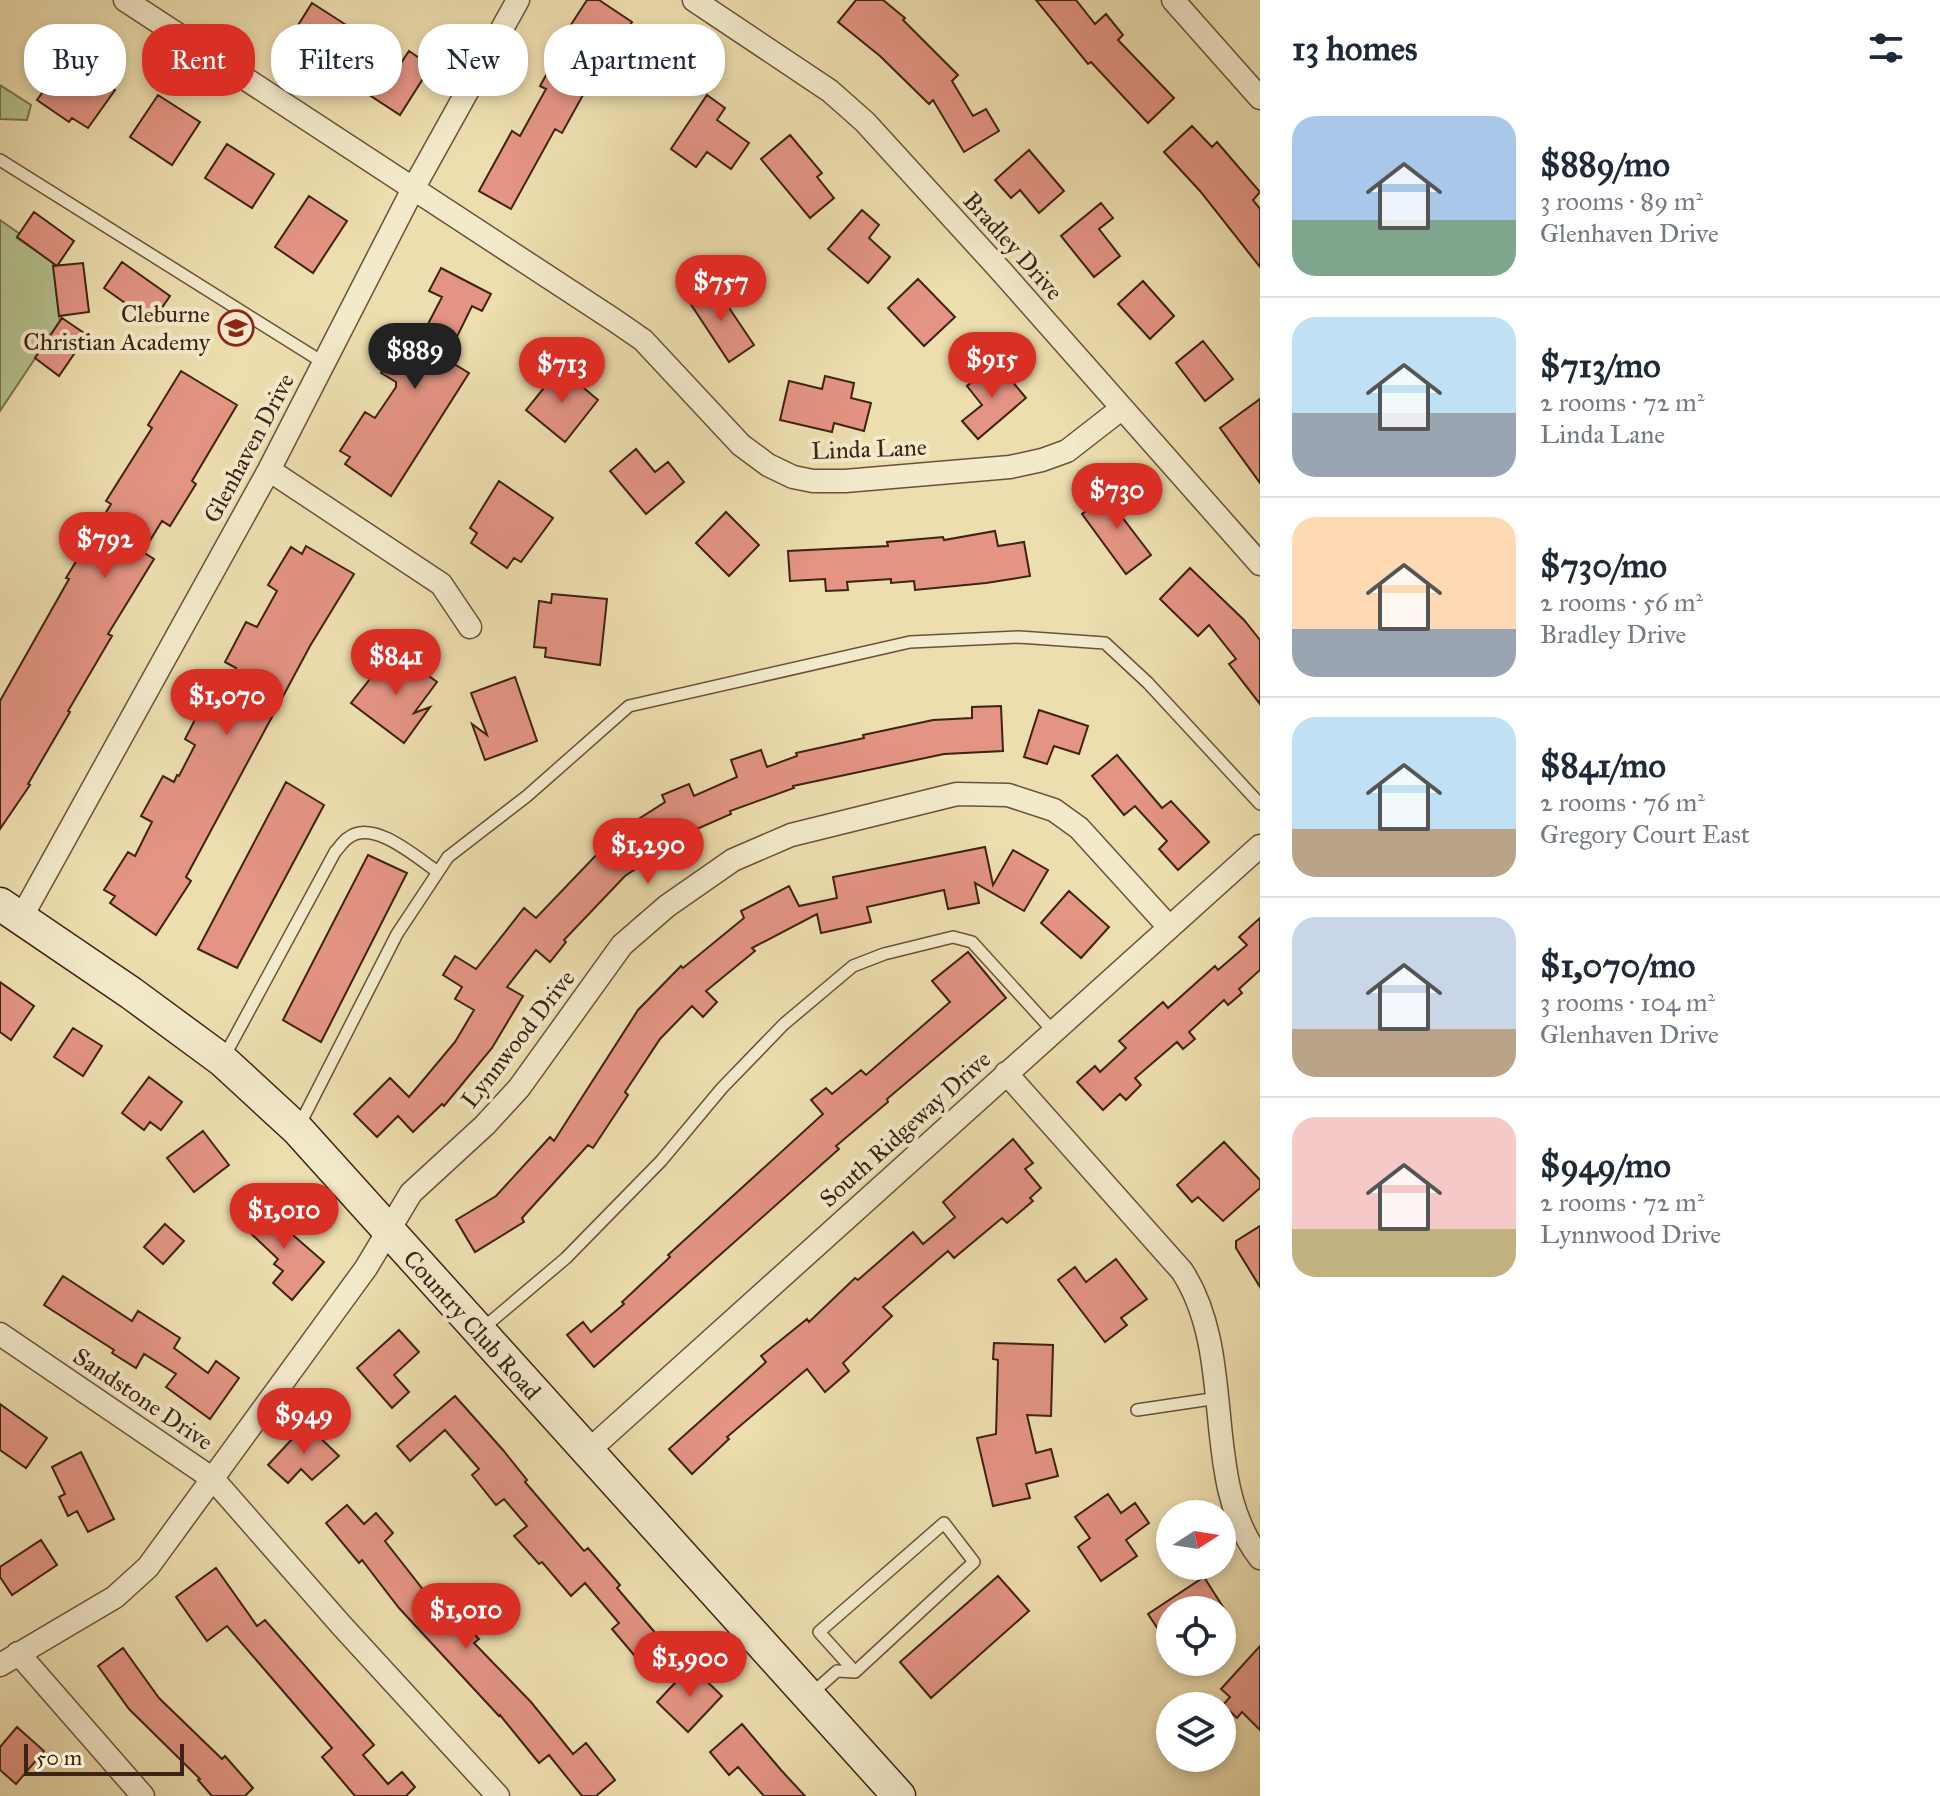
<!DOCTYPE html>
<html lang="en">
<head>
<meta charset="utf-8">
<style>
  :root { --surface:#fff; --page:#f2f2f3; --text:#1f2937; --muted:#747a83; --line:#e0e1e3; --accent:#d93025 }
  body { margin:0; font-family:"IM FELL Great Primer",serif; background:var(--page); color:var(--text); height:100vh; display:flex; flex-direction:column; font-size:30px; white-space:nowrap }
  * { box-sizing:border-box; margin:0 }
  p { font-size:26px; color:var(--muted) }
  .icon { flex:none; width:44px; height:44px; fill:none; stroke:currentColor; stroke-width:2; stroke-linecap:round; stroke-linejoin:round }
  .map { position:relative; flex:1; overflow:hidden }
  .panel { display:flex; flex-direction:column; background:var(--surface); width:680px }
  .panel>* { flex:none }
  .banner { position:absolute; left:24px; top:24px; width:760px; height:72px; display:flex; gap:16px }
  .needle { width:52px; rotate:78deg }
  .controls { position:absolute; left:1156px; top:1500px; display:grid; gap:16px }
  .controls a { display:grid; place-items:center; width:80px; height:80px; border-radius:50%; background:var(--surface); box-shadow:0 4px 12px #0003; font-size:40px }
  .scale { position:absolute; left:24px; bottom:20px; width:160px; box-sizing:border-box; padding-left:8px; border:4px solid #3e2213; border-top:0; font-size:22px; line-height:28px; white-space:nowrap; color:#3e2213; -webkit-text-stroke:6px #f3eacb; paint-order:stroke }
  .price { position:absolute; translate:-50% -68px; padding:0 18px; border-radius:28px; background:var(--accent); color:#fff; font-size:26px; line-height:52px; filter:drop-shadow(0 2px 4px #0008) }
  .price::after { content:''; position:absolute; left:50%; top:48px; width:24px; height:18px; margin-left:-12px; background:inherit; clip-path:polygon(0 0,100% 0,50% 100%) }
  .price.active { background:#222; color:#fff }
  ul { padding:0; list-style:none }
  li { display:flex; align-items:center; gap:24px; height:200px; padding:0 32px }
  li+li { border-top:2px solid var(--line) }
  li span { display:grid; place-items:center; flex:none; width:224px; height:160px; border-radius:24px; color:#555 }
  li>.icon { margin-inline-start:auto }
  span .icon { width:96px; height:96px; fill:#fffc; stroke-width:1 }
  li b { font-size:34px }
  h2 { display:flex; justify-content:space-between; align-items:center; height:96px; padding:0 32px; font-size:34px }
  .chip { padding:0 28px; border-radius:32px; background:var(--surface); box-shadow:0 4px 12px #0003; font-size:28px; line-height:72px }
  .chip.active { background:var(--accent); color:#fff }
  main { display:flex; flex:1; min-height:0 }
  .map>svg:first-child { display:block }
  .green { fill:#b4c28e; stroke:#797250; stroke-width:2 }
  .building { fill:#e39483; stroke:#3e2213; stroke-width:2 }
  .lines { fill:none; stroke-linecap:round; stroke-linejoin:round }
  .service-casing { stroke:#6a513a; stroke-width:14 }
  .minor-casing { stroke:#6a513a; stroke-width:25 }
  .secondary-casing { stroke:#3e2213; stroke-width:35 }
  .service { stroke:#f3eacb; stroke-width:11 }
  .minor { stroke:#f3eacb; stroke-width:22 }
  .secondary { stroke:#f3eacb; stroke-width:32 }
  .labels { text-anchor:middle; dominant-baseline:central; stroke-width:8; stroke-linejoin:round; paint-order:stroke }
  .street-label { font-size:24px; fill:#3e2213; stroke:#f3eacb }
  .poi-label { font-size:24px; fill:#3e2213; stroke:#f3eacb; text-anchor:end }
</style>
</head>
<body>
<main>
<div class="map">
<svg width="1260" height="1796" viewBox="0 0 1260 1796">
  <rect width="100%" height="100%" fill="#eddeaf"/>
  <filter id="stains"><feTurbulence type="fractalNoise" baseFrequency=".0025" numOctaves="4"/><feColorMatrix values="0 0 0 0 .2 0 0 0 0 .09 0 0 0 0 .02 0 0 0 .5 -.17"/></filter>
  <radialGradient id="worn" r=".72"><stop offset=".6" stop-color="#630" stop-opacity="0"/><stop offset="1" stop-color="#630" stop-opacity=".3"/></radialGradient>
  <path class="green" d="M0 85 31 105 27 120 0 119Z
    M0 220 20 234 17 238 53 262 60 321 0 411Z"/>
  <path class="building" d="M587 0H599L632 22 618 44 604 34 575 79 588 86 562 133 555 129 511 209 479 191 512 131 520 136 546 89 540 86 564 43 561 40Z
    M856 0H883L905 18 903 20 958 75 952 81 973 116 986 109 999 131 964 152 933 100 929 104 880 56 838 22Z
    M1036 0H1076L1095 24 1106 14 1123 35 1118 40 1174 98 1148 123 1091 62 1088 64Z
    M312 3 354 30 331 65 290 38Z
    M409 51 431 66 400 115 357 87 375 59 395 72Z
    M58 71 81 88 91 74 115 90 88 128 72 118 69 122 37 100Z
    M158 95 200 122 172 165 130 137Z
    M707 95 725 108 717 120 749 143 731 169 707 152 696 167 671 149Z
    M1192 126 1212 147 1217 142 1260 192 1253 200 1260 209V267L1200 191 1164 152Z
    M790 135 822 173 817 177 834 198 810 218 761 159Z
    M227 144 274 174 252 208 205 178Z
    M1029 150 1064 191 1039 213 1020 190 1011 198 995 180Z
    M309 196 347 221 313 273 275 247Z
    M1101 203 1113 218 1099 229 1120 256 1094 277 1061 236Z
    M862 210 879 225 869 238 890 257 868 283 828 249Z
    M34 212 74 241 57 266 17 237Z
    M122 262 170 296 152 322 104 288Z
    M83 263 89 312 59 316 53 266Z
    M441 268 491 294 482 311 472 306 446 359 469 373 391 496 345 464 350 457 340 451 365 412 375 418 396 387V382L381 373 396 348 412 358 430 328 427 326 442 297 429 291Z
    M918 279 955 317 924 346 888 308Z
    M1143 281 1174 316 1150 339 1118 304Z
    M713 284 754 345 729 362 688 300Z
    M62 318 87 335 59 376 35 358Z
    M1203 341 1233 379 1205 401 1176 363Z
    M996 362 1026 398 978 439 962 421 982 405 967 386Z
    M560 368 598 400 565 442 526 410Z
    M181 371 237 405 192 481 196 484 170 526 162 521 143 552 154 559 108 634 112 636 68 711 70 712 28 784 30 785 0 829V701L69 579 66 578 111 504 106 501 152 428 148 425Z
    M825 376 854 383 851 398 871 403 864 431 834 423 832 432 780 420 789 381 822 389Z
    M1260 399V483L1220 428Z
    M636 449 655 472 668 462 684 482 646 514 610 471Z
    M499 481 553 518 521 562 514 558 507 568 471 543 477 533 470 528Z
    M1114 489 1131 511 1122 517 1151 555 1126 574 1082 514Z
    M726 512 759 545 729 576 696 543Z
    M995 531 998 546 1024 542 1030 576 986 583 915 590 914 581 891 583V579L847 582 848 590 826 591 825 579 790 581 788 551 888 546 887 542 943 537 944 540Z
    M306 546 354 574 310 646 186 877 191 881 156 935 110 903 115 896 104 890 128 852 135 856 152 822 141 816 163 776 174 782 177 775 179 776 195 745 185 739 205 700 216 706 220 699 236 668 225 662 246 622 257 627 277 591 268 585 291 547 302 554Z
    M1190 568 1244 620 1260 640V704L1229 664 1236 659 1209 625 1198 636 1160 599Z
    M552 594 607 599 600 665 545 657 546 648 534 647 539 601 551 603Z
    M399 654 437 682 414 713 430 707 404 743 351 703 385 660 391 665Z
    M515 677 537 741 485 760 472 724 487 735 471 693Z
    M1001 706 1003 751 944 754 793 786 794 788 730 811 731 814 672 840 674 843 625 876 564 940 566 942 550 962 536 950 507 987 523 996 492 1048 444 1106 442 1104 413 1132 398 1116 377 1137 354 1114 390 1078 409 1097 455 1042 474 1010 455 999 462 987 443 975 455 956 476 969 524 908 536 918 600 851 629 832 626 827 665 802 662 795 689 784 694 796 737 777 731 760 761 750 767 767 797 756 796 753 864 738 863 735 933 720 972 718V707Z
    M1039 710 1088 726 1079 754 1054 746 1047 764 1024 757Z
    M1117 755 1162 808 1171 801 1209 842 1178 870 1159 849 1167 841 1135 806 1124 815 1092 776Z
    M286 782 324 805 237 968 198 949Z
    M985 847 993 885 1013 850 1048 870 1024 911 975 883 979 903 948 909 944 890 867 907 871 922 821 933 817 914 752 948 755 951 706 991 717 1002 703 1017 692 1006 660 1039 625 1092 628 1095 593 1148 588 1145 522 1218 524 1222 475 1252 456 1220 496 1196 550 1137 554 1141 638 1010 681 966 683 968 744 918 741 911 789 886 799 906 837 898 833 877Z
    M368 855 407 873 321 1042 283 1020Z
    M1069 891 1109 927 1081 958 1041 923Z
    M1260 918V970L1239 989 1242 993 1228 1005 1224 1000 1189 1032 1195 1039 1183 1049 1177 1042 1135 1078 1141 1085 1126 1100 1120 1094 1103 1110 1077 1082 1095 1066 1100 1072 1126 1048 1119 1041 1163 1002 1168 1008 1215 966 1218 970 1247 945 1239 937Z
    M968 952 1006 998 887 1099 888 1102 836 1146 839 1149 594 1367 567 1335 583 1322 591 1332 624 1304 622 1302 670 1257 668 1255 823 1114 811 1100 826 1088 832 1094 861 1070 866 1075 950 1002 932 981Z
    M0 982 34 1006 11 1040 0 1032Z
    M73 1028 102 1046 83 1076 54 1057Z
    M149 1077 182 1102 161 1130 150 1122 144 1130 122 1113Z
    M203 1131 229 1165 194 1192 167 1158Z
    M1013 1139 1033 1163 1025 1169 1041 1188 1030 1198 1033 1201 1007 1223 1002 1218 954 1258 948 1251 883 1307 892 1316 843 1363 849 1371 825 1392 807 1369 727 1437 729 1439 692 1474 669 1449 766 1362 761 1356 807 1319 809 1322 855 1278 858 1280 913 1232 923 1244 955 1217 943 1202Z
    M1224 1142 1260 1180V1188L1223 1221 1198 1197 1192 1202 1177 1185Z
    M264 1204 288 1227 286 1229 324 1262 292 1300 273 1283 283 1271 274 1264 278 1259 243 1226Z
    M165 1224 184 1241 163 1264 144 1247Z
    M1260 1226V1287L1236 1248V1241Z
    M1116 1259 1147 1299 1121 1318 1127 1325 1105 1342 1058 1280 1075 1267 1086 1282Z
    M63 1276 132 1321 138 1311 180 1338 174 1348 208 1373 216 1361 239 1378 210 1419 166 1387 176 1374 144 1354 136 1368 112 1353 114 1350 44 1305Z
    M399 1330 419 1352 394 1375 409 1392 392 1408 357 1368Z
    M994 1343 1053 1345 1051 1416 1027 1415 1036 1453 1051 1449 1058 1476 1026 1484 1030 1498 993 1506 977 1438 996 1434 998 1360 993 1359Z
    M455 1396 503 1450 527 1480 525 1482 584 1551 588 1548 620 1585 617 1588 663 1642 640 1662 612 1629 619 1623 585 1583 571 1596 542 1562 539 1564 514 1536 527 1526 504 1499 496 1505 472 1475 479 1469 445 1430 410 1461 397 1446Z
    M0 1404 47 1438 26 1468 0 1450Z
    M306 1424 339 1456 312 1480 301 1469 288 1483 268 1465Z
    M81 1452 114 1519 88 1532 77 1511 68 1516 59 1497 65 1494 52 1467Z
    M1108 1494 1121 1513 1135 1503 1149 1523 1126 1540 1137 1556 1101 1581 1078 1547 1090 1538 1075 1517Z
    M347 1505 364 1524 376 1513 393 1533 385 1541 436 1606 442 1600 449 1608 459 1600 475 1618 466 1626 479 1639 474 1643 531 1702 573 1754 586 1743 615 1780 596 1796H582L549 1755 539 1763 500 1715 499 1716 399 1608 362 1560 359 1563 326 1523Z
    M41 1540 57 1565 12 1595 0 1577V1567Z
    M216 1568 257 1626 265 1620 374 1745 363 1755 388 1784 402 1772 415 1787 406 1796H355L322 1757 332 1748 227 1626 207 1641 176 1597Z
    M998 1576 1029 1611 931 1698 900 1662Z
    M1204 1577 1225 1610H1170V1647L1148 1614Z
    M1260 1646V1730L1242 1712 1237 1718 1223 1705 1230 1697 1221 1689Z
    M123 1648 159 1698 222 1759 225 1756 253 1788 245 1796H212L198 1780 200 1779 129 1709 98 1666Z
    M691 1666 722 1696 688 1732 657 1702Z
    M742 1724 781 1770 805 1796H764L738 1767 729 1775 710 1752Z
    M17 1727 44 1751 16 1784 0 1770V1747Z"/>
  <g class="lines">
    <defs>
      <path id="service" d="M0 160 324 363
        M224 1057 335 852C339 848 343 841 348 838 373 818 417 858 438 872
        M299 1126 397 934 448 857 527 796 629 706 910 642 1019 637 1105 643 1148 683 1260 804
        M482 1329 566 1258 661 1161 722 1088 784 1024 853 966 884 954 953 937 972 942 1053 1031
        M1137 1410 1218 1398
        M810 1695 837 1671 855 1672 974 1562 944 1523 819 1632 855 1672"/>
      <path id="minor" d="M125 0 614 320 643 340 741 445 768 465 793 477 813 481H845L1010 467 1042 460 1067 451 1121 409
        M694 0 830 91 865 122 1002 272 1260 564
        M1173 0 1260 98
        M269 470 441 584 470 627
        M21 918 269 470 413 189 518 0
        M1006 1073 1182 1271C1238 1357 1199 1480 1260 1558
        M0 1334 213 1479 342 1626 498 1796
        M587 1452 1260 846
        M18 1653 143 1796
        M0 1665 115 1597 148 1567 366 1268 411 1193 485 1125 519 1088 622 945 667 906 733 860 791 835 957 794 1008 795 1054 810 1079 828 1169 927"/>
      <path id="secondary" d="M0 904 131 993 222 1060 298 1130 899 1796"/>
    </defs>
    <use href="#service" class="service-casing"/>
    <use href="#minor" class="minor-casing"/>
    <use href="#secondary" class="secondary-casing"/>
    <use href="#service" class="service"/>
    <use href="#minor" class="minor"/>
    <use href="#secondary" class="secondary"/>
  </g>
  <defs>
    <symbol id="school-ring" viewBox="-11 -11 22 22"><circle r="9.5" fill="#f3eacb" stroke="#8f2418" stroke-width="1.5"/><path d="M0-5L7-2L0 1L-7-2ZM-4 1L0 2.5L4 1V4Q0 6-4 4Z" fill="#8f2418"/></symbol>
  </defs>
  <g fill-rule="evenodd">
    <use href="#school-ring" x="216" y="308" width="40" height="40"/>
  </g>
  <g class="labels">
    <g class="street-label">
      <text transform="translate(1013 246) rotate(48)">Bradley Drive</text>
      <text transform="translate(249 448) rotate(-62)">Glenhaven Drive</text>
      <text transform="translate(869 449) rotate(-2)">Linda Lane</text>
      <text transform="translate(518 1039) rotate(-52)">Lynnwood Drive</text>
      <text transform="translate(905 1129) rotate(-42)">South Ridgeway Drive</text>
      <text transform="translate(472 1325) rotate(48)">Country Club Road</text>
      <text transform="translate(143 1399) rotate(34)">Sandstone Drive</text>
    </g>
    <g class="poi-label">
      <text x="210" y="314">Cleburne<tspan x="210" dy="28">Christian Academy</tspan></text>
    </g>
  </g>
  <rect width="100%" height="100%" filter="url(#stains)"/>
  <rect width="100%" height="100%" fill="url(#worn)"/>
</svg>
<div class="controls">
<a><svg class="needle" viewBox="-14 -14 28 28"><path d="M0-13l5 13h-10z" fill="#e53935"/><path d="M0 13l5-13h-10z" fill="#747a83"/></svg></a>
<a><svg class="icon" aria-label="locate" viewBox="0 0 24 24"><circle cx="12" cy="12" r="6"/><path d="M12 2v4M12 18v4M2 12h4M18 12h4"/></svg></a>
<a><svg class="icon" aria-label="layers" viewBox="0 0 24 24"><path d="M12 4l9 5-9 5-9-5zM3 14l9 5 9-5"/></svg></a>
</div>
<div class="scale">50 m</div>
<b class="price" style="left:721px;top:323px">$757</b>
<b class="price active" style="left:415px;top:391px">$889</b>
<b class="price" style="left:992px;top:400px">$915</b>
<b class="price" style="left:562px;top:405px">$713</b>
<b class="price" style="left:1117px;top:531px">$730</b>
<b class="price" style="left:105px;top:580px">$792</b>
<b class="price" style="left:396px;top:697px">$841</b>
<b class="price" style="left:227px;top:737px">$1,070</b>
<b class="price" style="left:648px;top:886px">$1,290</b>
<b class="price" style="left:284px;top:1251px">$1,010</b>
<b class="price" style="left:304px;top:1456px">$949</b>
<b class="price" style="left:466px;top:1651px">$1,010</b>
<b class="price" style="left:690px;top:1699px">$1,900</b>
<div class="banner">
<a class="chip">Buy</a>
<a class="chip active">Rent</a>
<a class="chip">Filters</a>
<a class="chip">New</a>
<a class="chip">Apartment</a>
</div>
</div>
<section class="panel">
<h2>13 homes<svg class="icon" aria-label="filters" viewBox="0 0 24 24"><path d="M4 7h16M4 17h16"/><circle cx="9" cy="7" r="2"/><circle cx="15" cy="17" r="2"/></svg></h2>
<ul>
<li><span style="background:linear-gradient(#a9c7e8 65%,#7fa58c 0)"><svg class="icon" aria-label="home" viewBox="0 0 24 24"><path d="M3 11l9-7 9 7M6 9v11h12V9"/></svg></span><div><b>$889/mo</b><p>3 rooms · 89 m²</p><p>Glenhaven Drive</p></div></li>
<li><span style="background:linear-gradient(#bfe0f5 60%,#9aa5b1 0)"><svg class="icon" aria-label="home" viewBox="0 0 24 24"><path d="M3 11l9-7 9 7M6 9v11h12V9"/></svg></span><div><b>$713/mo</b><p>2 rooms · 72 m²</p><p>Linda Lane</p></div></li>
<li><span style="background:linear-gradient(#ffd9b3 70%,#9aa5b1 0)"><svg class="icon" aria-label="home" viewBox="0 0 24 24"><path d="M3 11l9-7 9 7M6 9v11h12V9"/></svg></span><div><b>$730/mo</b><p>2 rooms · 56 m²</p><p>Bradley Drive</p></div></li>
<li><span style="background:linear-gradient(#bfe0f5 70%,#b9a48a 0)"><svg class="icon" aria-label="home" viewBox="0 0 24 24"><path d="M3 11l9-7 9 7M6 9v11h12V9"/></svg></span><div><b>$841/mo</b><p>2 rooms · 76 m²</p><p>Gregory Court East</p></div></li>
<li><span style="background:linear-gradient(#c9d6e8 70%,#b9a48a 0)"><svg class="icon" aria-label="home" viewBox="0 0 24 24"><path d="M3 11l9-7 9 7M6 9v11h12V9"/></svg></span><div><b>$1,070/mo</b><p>3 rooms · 104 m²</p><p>Glenhaven Drive</p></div></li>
<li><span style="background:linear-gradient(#f6c9c9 70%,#c2b280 0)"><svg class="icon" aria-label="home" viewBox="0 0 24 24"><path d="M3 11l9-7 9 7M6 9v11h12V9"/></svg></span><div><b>$949/mo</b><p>2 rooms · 72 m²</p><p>Lynnwood Drive</p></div></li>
</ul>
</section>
</main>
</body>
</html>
